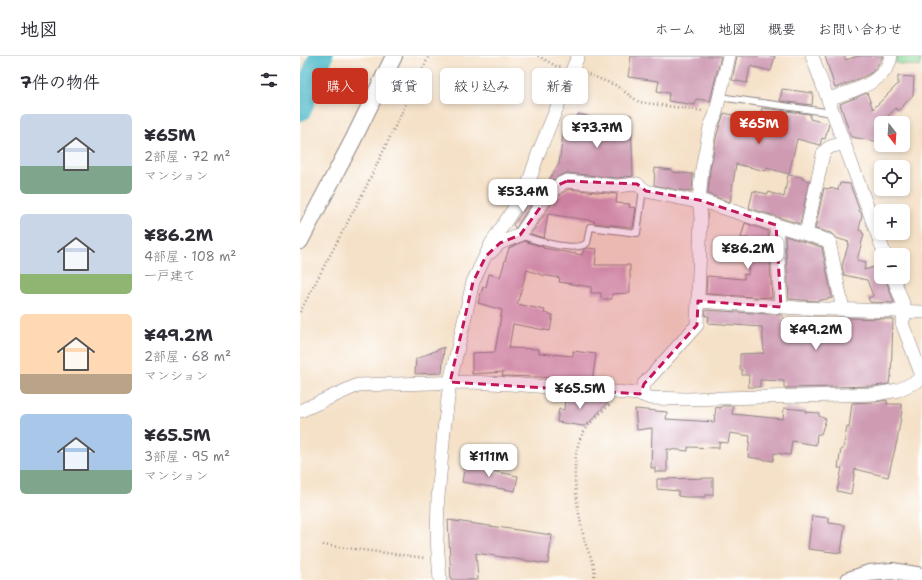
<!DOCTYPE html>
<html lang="ja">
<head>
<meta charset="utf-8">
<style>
  :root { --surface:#fff; --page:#f7f7f7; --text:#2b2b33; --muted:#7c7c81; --line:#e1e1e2; --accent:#c8321e }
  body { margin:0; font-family:"Shantell Sans","Klee One",sans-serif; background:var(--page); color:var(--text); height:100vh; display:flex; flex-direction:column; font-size:15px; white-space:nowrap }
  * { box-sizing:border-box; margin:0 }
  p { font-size:13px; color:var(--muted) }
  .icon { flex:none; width:22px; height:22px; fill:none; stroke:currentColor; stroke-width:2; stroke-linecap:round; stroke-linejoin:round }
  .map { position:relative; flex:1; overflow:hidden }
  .side { display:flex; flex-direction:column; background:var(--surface); width:300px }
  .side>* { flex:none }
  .hud { position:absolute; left:12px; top:12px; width:380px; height:36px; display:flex; gap:8px }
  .needle { width:26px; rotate:163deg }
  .fabs { position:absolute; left:574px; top:60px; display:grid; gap:8px }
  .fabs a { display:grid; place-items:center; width:36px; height:36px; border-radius:6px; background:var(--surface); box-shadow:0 2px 6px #0003; font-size:20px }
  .price { position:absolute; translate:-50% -34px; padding:0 9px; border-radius:8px; background:#fff; color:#222; font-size:13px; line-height:26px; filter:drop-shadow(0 1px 2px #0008) }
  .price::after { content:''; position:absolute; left:50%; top:24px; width:12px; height:9px; margin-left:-6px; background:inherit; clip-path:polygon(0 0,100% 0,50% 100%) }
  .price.active { background:var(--accent); color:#fff }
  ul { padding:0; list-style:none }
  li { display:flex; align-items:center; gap:12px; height:100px; padding:0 20px }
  li span { display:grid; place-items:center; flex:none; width:112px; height:80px; border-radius:6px; color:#555 }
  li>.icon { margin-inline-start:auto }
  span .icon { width:48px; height:48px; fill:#fffc; stroke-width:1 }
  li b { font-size:17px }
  h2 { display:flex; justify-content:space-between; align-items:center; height:48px; padding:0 20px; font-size:17px }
  .tag { padding:0 14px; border-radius:6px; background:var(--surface); box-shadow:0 2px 6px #0003; font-size:14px; line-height:36px }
  .tag.active { background:var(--accent); color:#fff }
  header { display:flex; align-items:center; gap:24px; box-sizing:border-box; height:56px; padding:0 20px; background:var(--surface); border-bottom:1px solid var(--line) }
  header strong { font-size:19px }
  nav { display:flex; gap:22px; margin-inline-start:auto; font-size:14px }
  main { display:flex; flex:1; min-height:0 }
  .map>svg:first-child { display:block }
  .green { fill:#89d592; stroke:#567c66 }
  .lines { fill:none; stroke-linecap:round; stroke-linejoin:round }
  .river { stroke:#4db9c8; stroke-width:24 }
  .building { fill:#cf9bb3 }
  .service-casing { stroke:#8c8281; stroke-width:8 }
  .minor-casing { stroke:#8c8281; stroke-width:14 }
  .tertiary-casing { stroke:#8c8281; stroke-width:18 }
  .path { stroke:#8c8281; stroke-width:2.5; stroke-dasharray:1 3; stroke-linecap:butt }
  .service { stroke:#fff; stroke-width:6 }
  .minor { stroke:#fff; stroke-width:13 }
  .tertiary { stroke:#fff; stroke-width:16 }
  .marked { fill:#c2185b; fill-opacity:0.2; stroke:#c2185b; stroke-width:3; stroke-dasharray:8 5; stroke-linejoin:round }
</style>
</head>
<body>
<header>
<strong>地図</strong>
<nav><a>ホーム</a><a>地図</a><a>概要</a><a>お問い合わせ</a></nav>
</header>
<main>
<section class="side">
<h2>7件の物件<svg class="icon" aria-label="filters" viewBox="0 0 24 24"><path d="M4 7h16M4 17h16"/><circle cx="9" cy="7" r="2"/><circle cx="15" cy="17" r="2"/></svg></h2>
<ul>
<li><span style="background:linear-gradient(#c9d6e8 65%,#7fa58c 0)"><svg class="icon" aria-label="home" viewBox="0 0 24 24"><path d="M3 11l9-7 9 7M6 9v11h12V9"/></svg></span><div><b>¥65M</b><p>2部屋 · 72 m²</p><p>マンション</p></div></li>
<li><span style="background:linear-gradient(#c9d6e8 75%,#8fb573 0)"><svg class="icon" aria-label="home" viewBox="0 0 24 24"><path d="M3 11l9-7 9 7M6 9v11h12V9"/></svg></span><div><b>¥86.2M</b><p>4部屋 · 108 m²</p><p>一戸建て</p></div></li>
<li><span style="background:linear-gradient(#ffd9b3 75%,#b9a48a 0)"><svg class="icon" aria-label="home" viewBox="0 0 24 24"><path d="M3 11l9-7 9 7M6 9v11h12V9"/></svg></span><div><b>¥49.2M</b><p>2部屋 · 68 m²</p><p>マンション</p></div></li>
<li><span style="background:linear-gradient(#a9c7e8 70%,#7fa58c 0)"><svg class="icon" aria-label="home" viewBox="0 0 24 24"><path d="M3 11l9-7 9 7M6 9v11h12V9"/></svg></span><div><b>¥65.5M</b><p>3部屋 · 95 m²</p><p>マンション</p></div></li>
</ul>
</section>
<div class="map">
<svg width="622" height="524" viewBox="0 0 622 524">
  <rect width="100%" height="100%" fill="#fff"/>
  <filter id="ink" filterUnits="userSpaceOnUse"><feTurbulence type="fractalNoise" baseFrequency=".025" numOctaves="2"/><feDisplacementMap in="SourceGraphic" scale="8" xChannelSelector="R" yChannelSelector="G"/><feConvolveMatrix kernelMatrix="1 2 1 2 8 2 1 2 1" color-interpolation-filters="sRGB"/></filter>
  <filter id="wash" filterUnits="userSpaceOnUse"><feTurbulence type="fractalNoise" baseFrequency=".012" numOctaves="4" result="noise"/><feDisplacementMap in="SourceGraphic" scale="16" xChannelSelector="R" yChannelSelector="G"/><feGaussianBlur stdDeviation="0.9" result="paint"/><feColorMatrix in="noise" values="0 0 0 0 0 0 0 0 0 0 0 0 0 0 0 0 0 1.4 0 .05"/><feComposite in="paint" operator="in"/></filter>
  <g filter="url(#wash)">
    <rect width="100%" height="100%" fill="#f5e1c7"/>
    <path class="green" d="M596 0H622L619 11 595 7Z"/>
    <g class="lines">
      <path class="river" d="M0 53 21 0"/>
    </g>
    <g id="blocks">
      <path class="building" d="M331 0H421L410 45 396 43 395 49 368 45 369 37 357 35 359 25 328 21Z
        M437 0H475L471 15 450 10 447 27 432 24Z
        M525 0H544L546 4 558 0H583L576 12 571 17 554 25 535 32Z
        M598 20 614 21 613 39 598 55 596 52 581 67V86L551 81 540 48 567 37 573 53 598 28Z
        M482 33 513 37 512 49 480 45Z
        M462 52 510 58V63L529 68 525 83 522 82 520 89 497 83 489 118 467 112 466 115 436 108 430 146 408 138 410 114 417 78 424 57 459 65Z
        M278 58 290 61V62L307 66 319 65 318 60 331 59 333 120 317 122 267 117 259 120 247 128H246L259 108 264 71 274 74Z
        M355 112 372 114V116L393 118 392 135 377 134 354 129Z
        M488 119 502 121V123L509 125 500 168 449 152 453 135 468 138 469 136 484 141Z
        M540 127 550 128 559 153V155L561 156 562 159 559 174 562 175V177L564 178 557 204 566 206 564 214 581 209V221H585L594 247 570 246 568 242 573 240 567 224 544 219 542 210 549 186 536 182 531 177 515 173 524 132 528 133 529 132 538 134Z
        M268 133 317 138 316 147 330 148 329 151 336 152 333 171 294 167V165L248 158 244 182 231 178 255 143Z
        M231 143 234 145 215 173V171L213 169Z
        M445 167 468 175 472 242 406 238 407 220 444 223V218L448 219 449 182H441Z
        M485 180 522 191 532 242 516 245 489 243Z
        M224 185 243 191V192L282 199 284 193 288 192 297 193 295 209H330V237L312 238V243H301V237H291V231L259 226 260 222 242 219 227 214 217 248 245 254 244 257 253 259 250 275 213 268 209 292 239 293V297L273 300V295L296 298 292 326 239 321 202 320 203 316 172 318V297L195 296 202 254 178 247 183 231H186L189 218 200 221 209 192Z
        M406 254 483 259V268L542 270V262L593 263 591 321H590L589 328 575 330 484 332V325L460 324V331H448L449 319H442V314L440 313V298L464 297 462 271 408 267 409 260H405Z
        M144 291 142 317 115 318 116 303Z
        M265 340 310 344 286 370H283L257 366 259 353 264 354Z
        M587 344V348H601L602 354 597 385 588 421 555 413 551 438 537 435 542 412H538L541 393H543L547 371 549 372 552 347 576 346Z
        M422 350H433L432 358 483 363 484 352 506 354 505 356 519 357V360L526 363 521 378H517L516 389 492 385 490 399 474 397 473 405 448 401 450 380 430 377 428 387 419 386V392L388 391V395L367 393V416H355V412H351L352 372 337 374 335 353 367 356 366 363 414 366 416 351 421 352Z
        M165 408 178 411V412L218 420 215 435 162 426Z
        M413 422V439H405V441H386L378 440V435L357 433V423Z
        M512 460 529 462V467L545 469 541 497 508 493Z
        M148 464 252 479 248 508 176 497 178 524H151Z"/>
    </g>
  </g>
  <g filter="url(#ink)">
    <use href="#blocks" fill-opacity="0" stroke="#8c8281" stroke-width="1"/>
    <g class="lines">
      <defs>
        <path id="service" d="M419 41 533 57
          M220 179C234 184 275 197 287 187L290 171 337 177 343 133"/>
        <path id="minor" d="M512 0 585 199
          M529 43C552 34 586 28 591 0
          M506 178 523 98C528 89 534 90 544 88
          M191 196 200 187 220 179 249 137 262 127 267 125 317 130 337 128 346 135 393 145 399 144 476 169
          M593 221 606 255 602 267 622 320
          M398 245 498 252 622 256
          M481 251 476 169 529 185 543 254
          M340 338 344 328 397 269 401 162 399 144 402 113 410 71 415 60 429 0
          M0 355 58 329 170 326 210 328 340 338 350 342 386 343 576 338 598 334 622 323
          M140 524 137 484 138 441 144 374 150 326 173 226 191 188 227 132 238 98 278 0"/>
        <path id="tertiary" d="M0 185 53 84 94 0
          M549 524 569 517 592 515 622 520"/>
      </defs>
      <use href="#service" class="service-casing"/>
      <use href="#minor" class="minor-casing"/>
      <use href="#tertiary" class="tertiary-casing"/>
      <path class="path" d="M238 0 256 10 261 11
        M285 17 315 29 339 46 403 55
        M0 256 64 135 129 0
        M23 489 126 502
        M294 524C294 520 295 516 294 512 293 503 287 494 285 486 278 457 269 411 280 383 286 369 300 358 310 348"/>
      <use href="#service" class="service"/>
      <use href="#minor" class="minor"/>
      <use href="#tertiary" class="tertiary"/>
    </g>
  </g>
  <path class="marked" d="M267 125 337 128 346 135 399 144 476 169 481 251 398 245 397 269 344 328 340 338 150 326 173 226 186 200 200 187 220 179 256 130Z"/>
</svg>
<div class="fabs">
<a><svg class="needle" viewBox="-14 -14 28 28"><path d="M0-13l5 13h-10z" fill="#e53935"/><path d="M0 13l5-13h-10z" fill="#7c7c81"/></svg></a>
<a><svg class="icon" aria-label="locate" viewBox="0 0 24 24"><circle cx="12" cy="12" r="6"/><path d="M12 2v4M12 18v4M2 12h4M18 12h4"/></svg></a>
<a>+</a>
<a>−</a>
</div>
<b class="price active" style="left:459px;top:89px">¥65M</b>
<b class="price" style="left:297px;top:93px">¥73.7M</b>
<b class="price" style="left:223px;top:157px">¥53.4M</b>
<b class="price" style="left:448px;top:214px">¥86.2M</b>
<b class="price" style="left:516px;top:295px">¥49.2M</b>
<b class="price" style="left:280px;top:354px">¥65.5M</b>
<b class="price" style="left:189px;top:422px">¥111M</b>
<div class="hud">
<a class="tag active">購入</a>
<a class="tag">賃貸</a>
<a class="tag">絞り込み</a>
<a class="tag">新着</a>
</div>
</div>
</main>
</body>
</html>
